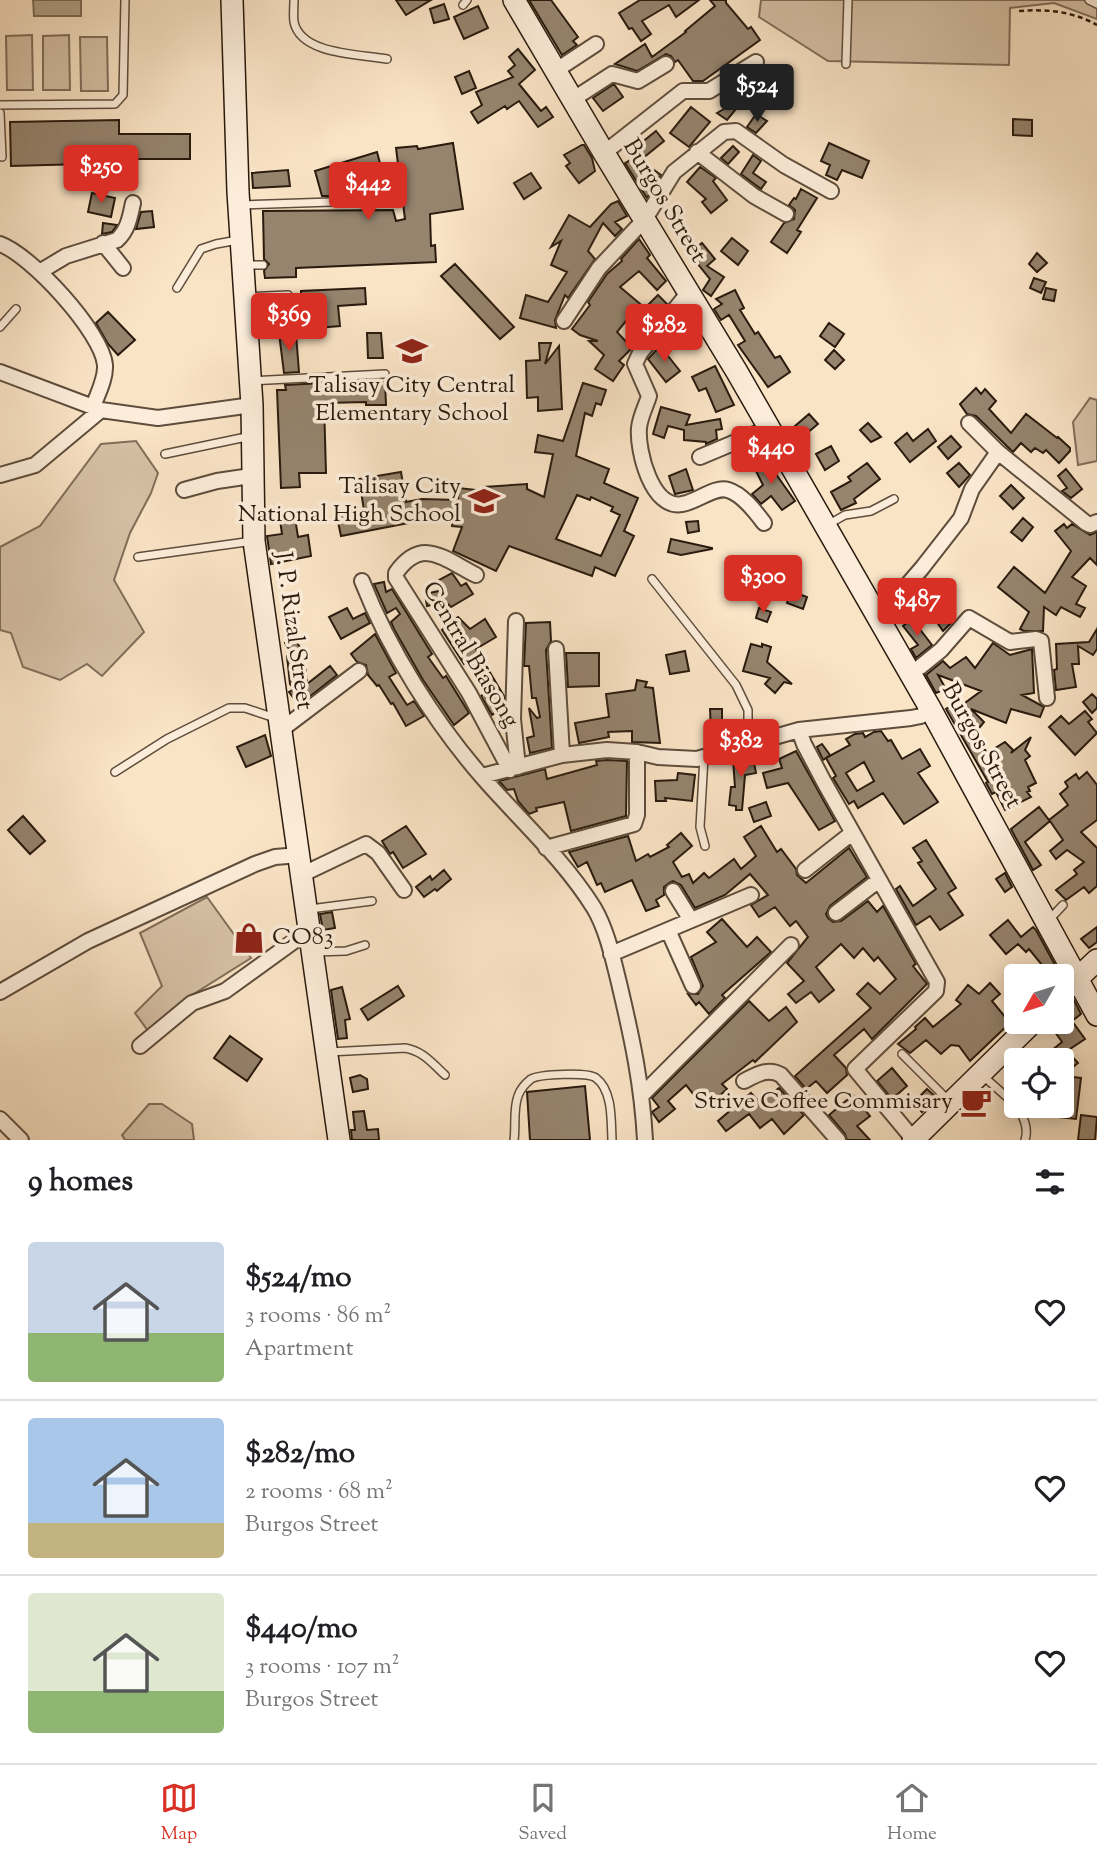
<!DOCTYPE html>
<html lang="en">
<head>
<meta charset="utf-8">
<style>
  :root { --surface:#fff; --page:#f6f6f6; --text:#202124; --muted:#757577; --line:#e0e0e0; --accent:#d93025 }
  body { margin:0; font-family:"Sorts Mill Goudy",serif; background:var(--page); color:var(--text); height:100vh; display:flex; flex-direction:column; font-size:26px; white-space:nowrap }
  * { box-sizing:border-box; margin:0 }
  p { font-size:23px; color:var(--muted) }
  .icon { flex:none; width:38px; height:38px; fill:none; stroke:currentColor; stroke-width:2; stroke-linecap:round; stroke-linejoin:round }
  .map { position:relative; height:1140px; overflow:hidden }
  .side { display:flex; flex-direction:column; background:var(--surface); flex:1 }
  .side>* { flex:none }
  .needle { width:46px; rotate:231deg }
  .controls { position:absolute; left:1004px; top:964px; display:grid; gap:14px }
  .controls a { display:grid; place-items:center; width:70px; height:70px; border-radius:7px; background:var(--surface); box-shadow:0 4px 18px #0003; font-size:35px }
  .price { position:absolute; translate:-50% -60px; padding:0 16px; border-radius:7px; background:var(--accent); color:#fff; font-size:23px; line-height:46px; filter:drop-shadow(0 2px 4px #0008) }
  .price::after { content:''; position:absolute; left:50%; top:42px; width:21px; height:16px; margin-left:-10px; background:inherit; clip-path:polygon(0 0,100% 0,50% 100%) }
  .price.on { background:#222; color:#fff }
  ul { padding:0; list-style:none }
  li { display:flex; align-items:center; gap:21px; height:175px; padding:0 28px }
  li+li { border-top:2px solid var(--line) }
  li span { display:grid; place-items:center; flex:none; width:196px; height:140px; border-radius:7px; color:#555 }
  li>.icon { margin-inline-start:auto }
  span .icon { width:84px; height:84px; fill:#fffc; stroke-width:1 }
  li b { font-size:30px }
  h2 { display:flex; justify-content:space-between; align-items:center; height:84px; padding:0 28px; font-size:30px }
  .tabs { display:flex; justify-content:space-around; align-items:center; height:98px; border-top:2px solid var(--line); background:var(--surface); font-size:19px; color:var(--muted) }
  .tabs a { display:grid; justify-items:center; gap:4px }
  .tabs .on { color:var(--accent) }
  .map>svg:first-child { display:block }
  .green { fill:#d7c2a7; stroke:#806e5a; stroke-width:2 }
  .water { fill:#b3a087; stroke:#7c6b57; stroke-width:2 }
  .building { fill:#96846e; stroke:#2a1b0e; stroke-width:2; fill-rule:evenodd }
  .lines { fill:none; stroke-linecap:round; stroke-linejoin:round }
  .lane-casing { stroke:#5e4d3c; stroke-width:10 }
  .street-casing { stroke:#5e4d3c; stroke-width:18 }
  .secondary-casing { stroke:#2a1b0e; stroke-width:24 }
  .path { stroke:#2a1b0e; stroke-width:2.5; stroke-dasharray:5 3.5; stroke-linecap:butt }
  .lane { stroke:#fcedda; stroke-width:7 }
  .street { stroke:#fcedda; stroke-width:14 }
  .secondary { stroke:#fcedda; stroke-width:21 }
  .labels { text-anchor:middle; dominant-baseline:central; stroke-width:7; stroke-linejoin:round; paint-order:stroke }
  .street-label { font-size:24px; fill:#2a1b0e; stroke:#fcedda }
  .poi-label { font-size:24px; fill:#2a1b0e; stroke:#fcedda; text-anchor:end }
</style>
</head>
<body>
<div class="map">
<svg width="1097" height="1140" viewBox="0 0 1097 1140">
  <rect width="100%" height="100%" fill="#fae4c6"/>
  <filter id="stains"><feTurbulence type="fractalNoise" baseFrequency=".00286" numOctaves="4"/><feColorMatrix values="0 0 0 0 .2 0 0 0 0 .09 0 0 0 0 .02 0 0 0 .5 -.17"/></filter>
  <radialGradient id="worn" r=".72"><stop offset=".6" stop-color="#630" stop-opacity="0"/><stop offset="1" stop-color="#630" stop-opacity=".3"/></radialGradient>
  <path class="green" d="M761 0H1097V19L1054 3 1010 8 1009 65 828 61 759 17Z
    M32 35 33 90H7L6 36Z
    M69 35 70 90H43V36Z
    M80 37H107L108 91H81Z
    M1090 398 1097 400V461L1078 465 1073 422Z
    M136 441 158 473 151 493 130 533 114 580 144 632 102 676 87 664 60 680 23 667 11 633 0 630V547L40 526 101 444Z
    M207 897 251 958 189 997 151 1035 135 1013 162 986 140 933Z
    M149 1104H162L192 1124 194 1140H125L122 1135Z"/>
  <path class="water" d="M33 0H81V16H34Z"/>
  <path class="building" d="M396 0H431L406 15Z
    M529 0H551L578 37 573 41 577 45 562 55Z
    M640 0H699L676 17 669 5 642 21 651 34 641 41 632 28 629 29 619 13Z
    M710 0H726V3L748 29 751 27 760 40 703 81H693L678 60 675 62 671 56 666 54 637 71 615 64 645 44 652 57 686 32 685 31 715 6Z
    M444 4 449 19 434 23 430 9Z
    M478 6 488 28 464 39 454 17Z
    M518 49 535 70 519 84 541 111 546 107 553 117 538 127 519 101 507 109 505 106 478 123 471 112 482 105 476 92 513 77 508 71 515 65 509 57Z
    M469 71 476 88 462 94 455 77Z
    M614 84 623 97 603 111 593 98Z
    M732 96 737 100 743 96 745 98 727 120 717 113 729 106 725 103Z
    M691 107 710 122 689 147 670 133Z
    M756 114 767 121 756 133 747 127Z
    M1013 119 1032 120V136L1013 135Z
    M119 120V134H190V159H126L125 150 120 163 11 166 10 122Z
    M656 131 664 141 643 158 635 148Z
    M453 143 463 209 430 214 431 246 435 245 436 262 296 268V277L265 278 264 271 269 264 264 259 263 211 393 210 396 221 405 219 396 148 417 146 418 149Z
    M829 143 869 161 862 178 842 170 837 180 826 175 830 165 821 161Z
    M582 145H584L592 158 595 171 579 183 566 166 570 163 564 155Z
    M733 146 739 152 728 164 721 158Z
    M377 152 384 178 365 183 366 187 335 196H322L315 171Z
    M753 155 761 161 753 173 766 182 761 189 741 174Z
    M636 157 661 175 647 198 625 163Z
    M700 167 716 178 713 181 727 200 711 213 702 202 706 199 687 182Z
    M288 170 290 186 253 188 252 173Z
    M531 173 541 188 524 199 514 183Z
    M801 189 817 198 797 230 801 232 787 253 771 242 784 223 794 219 795 210 789 205 794 198 796 199Z
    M92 193 115 198 111 217 88 212Z
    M618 201 627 216 615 222 622 229 615 236 603 223 588 251 595 259 568 298 565 295 555 320 556 328 520 318 526 295 548 302 567 272 551 265 561 241 551 247 569 215 590 227 611 204Z
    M152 211 154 227 136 229 141 212Z
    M103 223 117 225 112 232 102 234Z
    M732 238 748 251 738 265 721 251Z
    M639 239 650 255 647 258 666 281 657 290 639 271 620 287 645 308 658 295 667 304 650 326 634 311 617 332 632 348 619 361 624 365 613 381 595 369 604 355 589 341H598L580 335 572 329 590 305 588 302 607 274 622 261 621 259Z
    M702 243 715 259 707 266 724 277 711 296 703 290 710 279 689 253Z
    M1037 253 1047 263 1037 272 1029 264Z
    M455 264 514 327 500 339 441 276Z
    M1034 278 1046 282 1041 293 1030 288Z
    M365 288 366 304 338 306 340 326 317 328 315 307 301 308V291Z
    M1046 288 1056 290 1054 301 1043 299Z
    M735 290 744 308 740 310 755 334 758 332 775 358 780 356 790 372 768 387 738 345 745 341 729 315 721 320 714 309 722 304 716 299Z
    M108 312 135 340 118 355 108 344 96 323Z
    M829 323 844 334 835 347 820 336Z
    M279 333 296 334 299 372 284 373Z
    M367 333H381L383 358H368Z
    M539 343H551L545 364 559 346 562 409 538 411V397L527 398 526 361 540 360Z
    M660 346 680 371 666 382 648 359Z
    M834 350 844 360 835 369 825 360Z
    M715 366 734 405 716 412 706 388 699 391 692 377Z
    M343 382H385L386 405H366V402L324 403 326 473H299L300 487 281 488 277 390H286L285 385Z
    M583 383 606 390 601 405 596 403 592 416 585 413 576 456 609 469 604 483 638 498 624 531 634 536 615 576 595 567 592 576 509 546 496 571 453 551 462 527 452 526 453 521 424 520 341 536 337 517 364 510 359 479 401 472 406 502 422 499 458 500 459 488 485 491 484 487 527 484V489L544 497 553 454 535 452 538 435 563 441ZM577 495 590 500 591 497 613 507 611 511 620 515 601 556 556 539Z
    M976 388 981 394 985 389 996 401 989 409 1011 433 1026 414 1057 438 1058 437 1070 448V451L1059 463 1046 450 1043 453 1035 448 1031 452 1021 443 1013 452 976 416 967 414 960 404Z
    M661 407 690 415 686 425 720 419 722 429 716 430 717 439 706 444V442L684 440V430L668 426 664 438 653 434Z
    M809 414 818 424 794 444 787 433Z
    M868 423 881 437 871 442 860 430Z
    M928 429 936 441 910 462 895 443 907 433 913 441Z
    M951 436 961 447 948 459 938 447Z
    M831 446 839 461 825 470 816 454Z
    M767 458 778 477 795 501 782 510 771 496 761 504 752 494 763 485 753 465Z
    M867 463 880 479 854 499 856 503 841 510 831 492 851 481 848 477Z
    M959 463 970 475 959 487 947 473Z
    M686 469 693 490 675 494 669 476Z
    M1066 469 1082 489 1071 498 1062 491 1067 488 1058 476Z
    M1011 485 1024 498 1013 509 1000 496Z
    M295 518 298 537 308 535 311 556 271 564 267 536 282 534 280 520Z
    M1023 518 1033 527 1022 541 1011 532Z
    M698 521 699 531 688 533 686 522Z
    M1064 524 1067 528 1072 524 1090 535 1097 532V565L1090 558 1072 577 1086 586 1076 604 1085 608 1080 617 1061 607 1056 615 1044 607 1043 631H1024L1020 629 1029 612 998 587 1014 567 1045 593 1071 551 1055 531Z
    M671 539 712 548V549L681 555 668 552Z
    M452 573 461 586 466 583 473 594 451 607 446 602 427 606 425 594 443 590 437 581Z
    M384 582 386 592 392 589 432 654 428 657 443 678 446 676 469 713 454 725 423 680 394 629 391 622 400 614 396 608 387 613 374 584Z
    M791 591 807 597 803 609 787 603Z
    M939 595 954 620 943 631 925 605Z
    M347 608 353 619 365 613 370 623 341 639 329 617Z
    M759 608 771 612 767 622 756 618Z
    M458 617 470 629 485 619 496 637 476 649 504 696V706L492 715 481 696 486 692 472 658 464 664 442 630Z
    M912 619 932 645 916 658 911 649 918 645 903 626Z
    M550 622 551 641 546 650 552 748 530 753 527 738 534 736 529 708 537 718 540 717 536 698H532L529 666H524L526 623Z
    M1097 629V649L1093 655 1078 646 1079 664H1072L1076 687 1056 690 1054 670 1057 669 1056 644 1089 642Z
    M375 634 396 673 389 677 407 705 414 701 424 716 406 726 393 703 391 704 379 685 377 686 368 675 366 665 357 662 351 654Z
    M293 637 304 653 307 684 330 666 337 675 299 705 289 692 294 689 290 684 287 656 293 655 285 643Z
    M993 643 1010 655 1032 649 1034 693 1022 695 1044 707 1040 717 1011 709 1006 723 971 709 984 722 975 733 987 753 1005 742 1013 750 1011 753 1031 737 1025 750 1030 756 1025 760 1036 783 1028 787 1030 791 1027 792 1031 797 1005 810 996 792 992 794 986 783 988 782 946 709 955 704 958 708 981 691 938 675 946 689 936 693 926 675 943 661 950 668 966 657 975 668Z
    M751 644 762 647V644L771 647 767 662 792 684 784 682 775 693 765 684 770 678 743 671Z
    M685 651 689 671 670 674 666 655Z
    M566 653H599V686L568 687Z
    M637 680 647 682 645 687 653 688 660 743 632 742V731L608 732 609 737 579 743 575 723 609 717 606 694 635 690Z
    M1092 694 1097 699V708L1092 713 1083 702Z
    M710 709H722V731H711Z
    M1085 711 1092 719 1088 722 1097 733 1075 755 1049 727 1061 716 1069 724Z
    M881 731 888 741 891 740 902 759 920 749 930 766 918 773 938 802 904 824 883 793 858 808 854 801 849 804 833 778 836 776 826 758 850 745 846 739 855 734 863 733 865 737 874 732ZM864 762 874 781 857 791 846 773Z
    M265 735 271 756 246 767 237 747Z
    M822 744 830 755 823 760 817 747Z
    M796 751 835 821 819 830 788 783 767 788 763 773 782 768 779 759Z
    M752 753 756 773 745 775 742 810H736V806L729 805 731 787H735L733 759Z
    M607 760 627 761 626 816 571 831 564 802 536 808 537 811 529 814 518 801 514 789 507 790 499 781 545 769 547 779 597 765 596 761Z
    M1087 772 1097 785V820L1081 832 1097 848V886L1089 893 1084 887 1066 900 1056 890 1077 874 1074 870 1084 862 1067 850 1056 859 1050 851 1063 840 1050 821 1025 842 1041 865 1033 870 1011 829 1039 807 1049 820 1068 805 1060 794 1068 787 1065 782 1076 774 1079 779Z
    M678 773 695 775 692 801 665 798 666 801H656L655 781 677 780Z
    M766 802 771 816 754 822 749 808Z
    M23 816 45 841 30 854 8 830Z
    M406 826 426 854 403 868 393 852 390 854 382 841Z
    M761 826 777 852 781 849 796 869 797 875 806 883 849 848 867 877 830 906 826 914 828 918 833 922 841 921 868 901 877 912 883 906 916 964 913 966 927 984 872 1039 864 1029 834 1055 846 1068 847 1075 827 1093 816 1081 806 1089 795 1076 871 1008 857 994 868 983 880 994 896 979 878 957 874 961 863 948 854 958 841 944 816 967 834 990 819 1002 811 992 796 1003 788 994 804 981 787 963 808 937 796 921 790 926 775 907 759 917 751 905 768 895 750 874 725 895 695 908 681 885 673 881 669 883 664 887V895L656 900 659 906 646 911 632 880 605 892 601 883 597 885 587 862 578 867 569 852 628 836 636 861 648 854 650 857 669 847 667 845 681 833 692 846 673 862 682 877 689 874 693 883 704 873 709 878 734 859 741 869 756 856 744 837Z
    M926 840 956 888 948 893 963 915 940 930 930 916 916 925 896 889 900 886 913 906 936 889 918 863 922 861 913 848Z
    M444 870 451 879 437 891 435 889 424 897 416 887 430 876 432 880Z
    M1005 873 1012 887 1005 892 996 879Z
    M332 912 335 928 323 930 320 914Z
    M722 919 747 947 757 937 771 952 722 995 725 998 709 1014 699 1002 696 1005 688 994H698L703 986 691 957 716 942 707 932Z
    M1008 920 1021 937 1033 927 1036 930 1061 976H1039L1047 971 1029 949 1026 952 1018 944 1006 954 990 935Z
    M1097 927V942L1089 948 1081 939Z
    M990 983 1000 994 992 1001 1010 1023 970 1061 959 1046 951 1045 941 1054 926 1040 910 1053 898 1044 916 1029 915 1027 925 1018 933 1027 961 1004 956 1000 968 985 979 994Z
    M398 986 404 996 368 1020 361 1009Z
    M342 987 350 1019 345 1020 347 1038 338 1039 331 990Z
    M1074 1000 1081 1014 1072 1021 1085 1039 1067 1051 1078 1063 1067 1072 1062 1066V1060H1040L1062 1042 1048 1022H1062V1006Z
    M749 1001 769 1021 786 1007 797 1022 755 1062 753 1060 722 1084 727 1089 705 1109 686 1085 668 1101 675 1109 659 1122 652 1112 659 1107 652 1098Z
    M230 1036 262 1059 247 1081 214 1058Z
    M892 1068 907 1086 892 1099 877 1081Z
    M360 1075 367 1079 368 1089 353 1092 350 1078Z
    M1064 1076 1081 1078 1076 1119 1059 1117Z
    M585 1086 590 1140H530L527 1092Z
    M779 1088 804 1115 784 1134 772 1119 760 1128 749 1114 726 1131 718 1121 751 1093 759 1102Z
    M927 1089 937 1098 922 1112 913 1103Z
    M853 1095 870 1116 857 1126 870 1140H847L845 1134 829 1115Z
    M364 1111 367 1130 378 1129 379 1140H352L351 1130H355L353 1112Z
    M1081 1115 1097 1117 1095 1140H1078Z"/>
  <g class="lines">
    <defs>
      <path id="lane" d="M294 0C294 7 293 16 294 22 301 55 360 54 387 59
        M1089 0 1097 4
        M463 5 467 0
        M846 64 848 0
        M0 105 115 104 123 95 125 0
        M0 113 2 157
        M241 205 394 200
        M246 265H263
        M177 288 201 249 216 244 238 240
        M246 297 288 295
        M0 327 16 309
        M251 381 385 374
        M165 454 251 436
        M829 524 845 515 871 511 894 499
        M138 557 253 541
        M652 579 736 685 748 710V744
        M704 757 700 827 705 846
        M115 772 167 739 229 708H245L275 718
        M310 909 372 901
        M1048 921 1063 905
        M315 952 346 951 365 945
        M329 1052 405 1048C423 1051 432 1063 445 1075
        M902 1054 950 1102
        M983 1076 1017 1106
        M1017 1106C1023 1117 1029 1127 1025 1140
        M514 1140C516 1127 513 1109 518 1096 520 1090 526 1083 531 1079 540 1074 588 1072 596 1078 613 1091 611 1121 612 1140"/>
      <path id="street" d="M555 71 596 44
        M572 100 612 74 638 81 666 64
        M697 152 754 196 786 214
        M604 153 683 91H709L756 62
        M103 243 123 268
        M0 244C31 255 102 332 105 365 106 379 97 395 93 407
        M41 271 66 256 117 240C128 230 130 217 133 203
        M689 292 640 353 635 364 649 396C646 406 640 417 639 428 637 451 652 510 682 504 697 502 714 486 728 490 742 494 755 511 764 523
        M564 321 599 268 645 219 674 172 724 132 736 131 784 165 831 191
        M0 372 101 410 158 418 252 405
        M969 423 998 452 1086 523 1090 525 1097 522
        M700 457 769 428
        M0 475 35 465 101 410
        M184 490 217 481 251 476
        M476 575C444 559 422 536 396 573V578L469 693 510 770
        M362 581C389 650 435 723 484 779 521 821 564 860 594 908 607 930 613 959 619 983 632 1038 642 1084 645 1140
        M878 619 922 568 961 518 972 489 998 452
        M516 621 513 719 518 767
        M556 649 562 755
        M909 671 920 667 941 650 969 618 1010 642 1036 639 1041 641 1047 698
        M281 730 359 671
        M799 730 804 744 824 782 937 982 936 991 855 1069 914 1140
        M482 776 562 755 607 750 637 752 658 757 697 759 799 730 911 718 921 716 930 708
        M546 848 634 824 637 815V752
        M805 870 852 833
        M301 875 366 844 378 853 404 890
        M673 891 691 920
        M836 913 879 880
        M668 930 693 986
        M611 954 751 895
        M0 992 88 941 255 864 275 857 300 855
        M140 1046 192 1003 225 991 308 931
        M744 1081C756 1075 768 1067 781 1075L838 1140
        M642 1095 791 945
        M0 1119 21 1140"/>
      <path id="secondary" d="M232 0 238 192 252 405 254 541 339 1140
        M514 0 604 153 737 372 930 708 1097 1015
        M1062 993 1097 960
        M913 1140 1033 1022"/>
    </defs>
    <use href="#lane" class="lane-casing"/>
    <use href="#street" class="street-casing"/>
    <use href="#secondary" class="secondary-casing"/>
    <path class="path" d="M1019 11C1047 9 1072 11 1097 25"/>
    <use href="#lane" class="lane"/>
    <use href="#street" class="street"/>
    <use href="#secondary" class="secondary"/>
  </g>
  <defs>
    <symbol id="school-bare" viewBox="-9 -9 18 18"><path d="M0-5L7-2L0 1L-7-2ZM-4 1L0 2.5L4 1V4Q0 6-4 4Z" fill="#8f2418" stroke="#fcedda" stroke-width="2.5" paint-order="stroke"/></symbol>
    <symbol id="shop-bare" viewBox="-9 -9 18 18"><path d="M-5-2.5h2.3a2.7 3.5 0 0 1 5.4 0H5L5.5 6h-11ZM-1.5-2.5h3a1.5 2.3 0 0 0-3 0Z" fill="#8f2418" stroke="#fcedda" stroke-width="2.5" paint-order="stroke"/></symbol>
    <symbol id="cafe-bare" viewBox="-9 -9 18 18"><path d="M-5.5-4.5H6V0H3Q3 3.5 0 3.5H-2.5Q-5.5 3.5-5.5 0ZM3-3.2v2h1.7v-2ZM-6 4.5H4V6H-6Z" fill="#8f2418" stroke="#fcedda" stroke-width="2.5" paint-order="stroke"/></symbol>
  </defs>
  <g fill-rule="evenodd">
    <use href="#school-bare" x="390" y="329" width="44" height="44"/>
    <use href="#school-bare" x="462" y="479" width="44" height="44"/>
    <use href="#shop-bare" x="227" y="916" width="44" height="44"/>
    <use href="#cafe-bare" x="954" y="1080" width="44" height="44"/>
  </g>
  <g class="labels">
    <g class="street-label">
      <text transform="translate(664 201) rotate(59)">Burgos Street</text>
      <text transform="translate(293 631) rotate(82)">J. P. Rizal Street</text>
      <text transform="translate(470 655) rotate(59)">Central Biasong</text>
      <text transform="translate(981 746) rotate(61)">Burgos Street</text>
    </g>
    <g class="poi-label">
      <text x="412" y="386" text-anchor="middle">Talisay City Central<tspan x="412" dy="28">Elementary School</tspan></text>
      <text x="461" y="487">Talisay City<tspan x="461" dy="28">National High School</tspan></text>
      <text x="272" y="938" text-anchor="start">CO83</text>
      <text x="953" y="1102">Strive Coffee Commisary</text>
    </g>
  </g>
  <rect width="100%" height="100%" filter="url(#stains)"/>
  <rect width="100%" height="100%" fill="url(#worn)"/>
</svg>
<div class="controls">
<a><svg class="needle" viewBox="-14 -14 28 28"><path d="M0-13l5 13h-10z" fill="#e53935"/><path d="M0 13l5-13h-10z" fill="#757577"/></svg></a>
<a><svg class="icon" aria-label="locate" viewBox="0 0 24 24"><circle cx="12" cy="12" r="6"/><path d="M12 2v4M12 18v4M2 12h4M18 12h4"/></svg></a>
</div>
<b class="price on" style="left:757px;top:124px">$524</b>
<b class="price" style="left:101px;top:205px">$250</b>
<b class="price" style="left:368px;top:222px">$442</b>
<b class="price" style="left:289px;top:353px">$369</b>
<b class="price" style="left:664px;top:364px">$282</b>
<b class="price" style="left:771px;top:486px">$440</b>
<b class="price" style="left:763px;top:615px">$300</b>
<b class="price" style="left:917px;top:638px">$487</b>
<b class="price" style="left:741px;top:779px">$382</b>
</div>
<section class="side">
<h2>9 homes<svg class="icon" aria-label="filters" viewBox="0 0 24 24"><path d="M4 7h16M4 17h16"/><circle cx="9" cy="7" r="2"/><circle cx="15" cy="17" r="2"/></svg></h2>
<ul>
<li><span style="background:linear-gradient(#c9d6e8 65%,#8fb573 0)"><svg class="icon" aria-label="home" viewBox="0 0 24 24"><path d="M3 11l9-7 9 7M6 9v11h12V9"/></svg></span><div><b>$524/mo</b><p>3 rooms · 86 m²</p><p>Apartment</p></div><svg class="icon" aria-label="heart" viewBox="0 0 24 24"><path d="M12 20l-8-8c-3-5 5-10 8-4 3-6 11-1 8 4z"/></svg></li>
<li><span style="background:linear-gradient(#a9c7e8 75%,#c2b280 0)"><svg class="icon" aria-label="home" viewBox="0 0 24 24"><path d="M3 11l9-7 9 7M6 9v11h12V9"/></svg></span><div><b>$282/mo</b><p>2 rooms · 68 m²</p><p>Burgos Street</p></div><svg class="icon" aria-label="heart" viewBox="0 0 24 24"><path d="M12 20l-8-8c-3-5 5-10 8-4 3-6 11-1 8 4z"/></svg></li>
<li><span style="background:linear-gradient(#dfe7d0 70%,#8fb573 0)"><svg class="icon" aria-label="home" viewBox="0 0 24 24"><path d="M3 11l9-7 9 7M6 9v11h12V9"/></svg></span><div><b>$440/mo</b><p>3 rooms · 107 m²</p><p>Burgos Street</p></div><svg class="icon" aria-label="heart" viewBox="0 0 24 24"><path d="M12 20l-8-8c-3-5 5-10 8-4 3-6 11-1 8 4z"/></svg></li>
</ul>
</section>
<nav class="tabs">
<a class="on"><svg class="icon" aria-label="map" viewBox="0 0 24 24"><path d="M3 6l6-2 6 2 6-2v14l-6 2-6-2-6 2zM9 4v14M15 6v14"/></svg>Map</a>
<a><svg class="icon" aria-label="saved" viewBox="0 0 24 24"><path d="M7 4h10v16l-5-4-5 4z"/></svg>Saved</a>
<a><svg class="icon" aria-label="home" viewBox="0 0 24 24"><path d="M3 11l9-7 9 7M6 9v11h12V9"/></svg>Home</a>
</nav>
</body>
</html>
